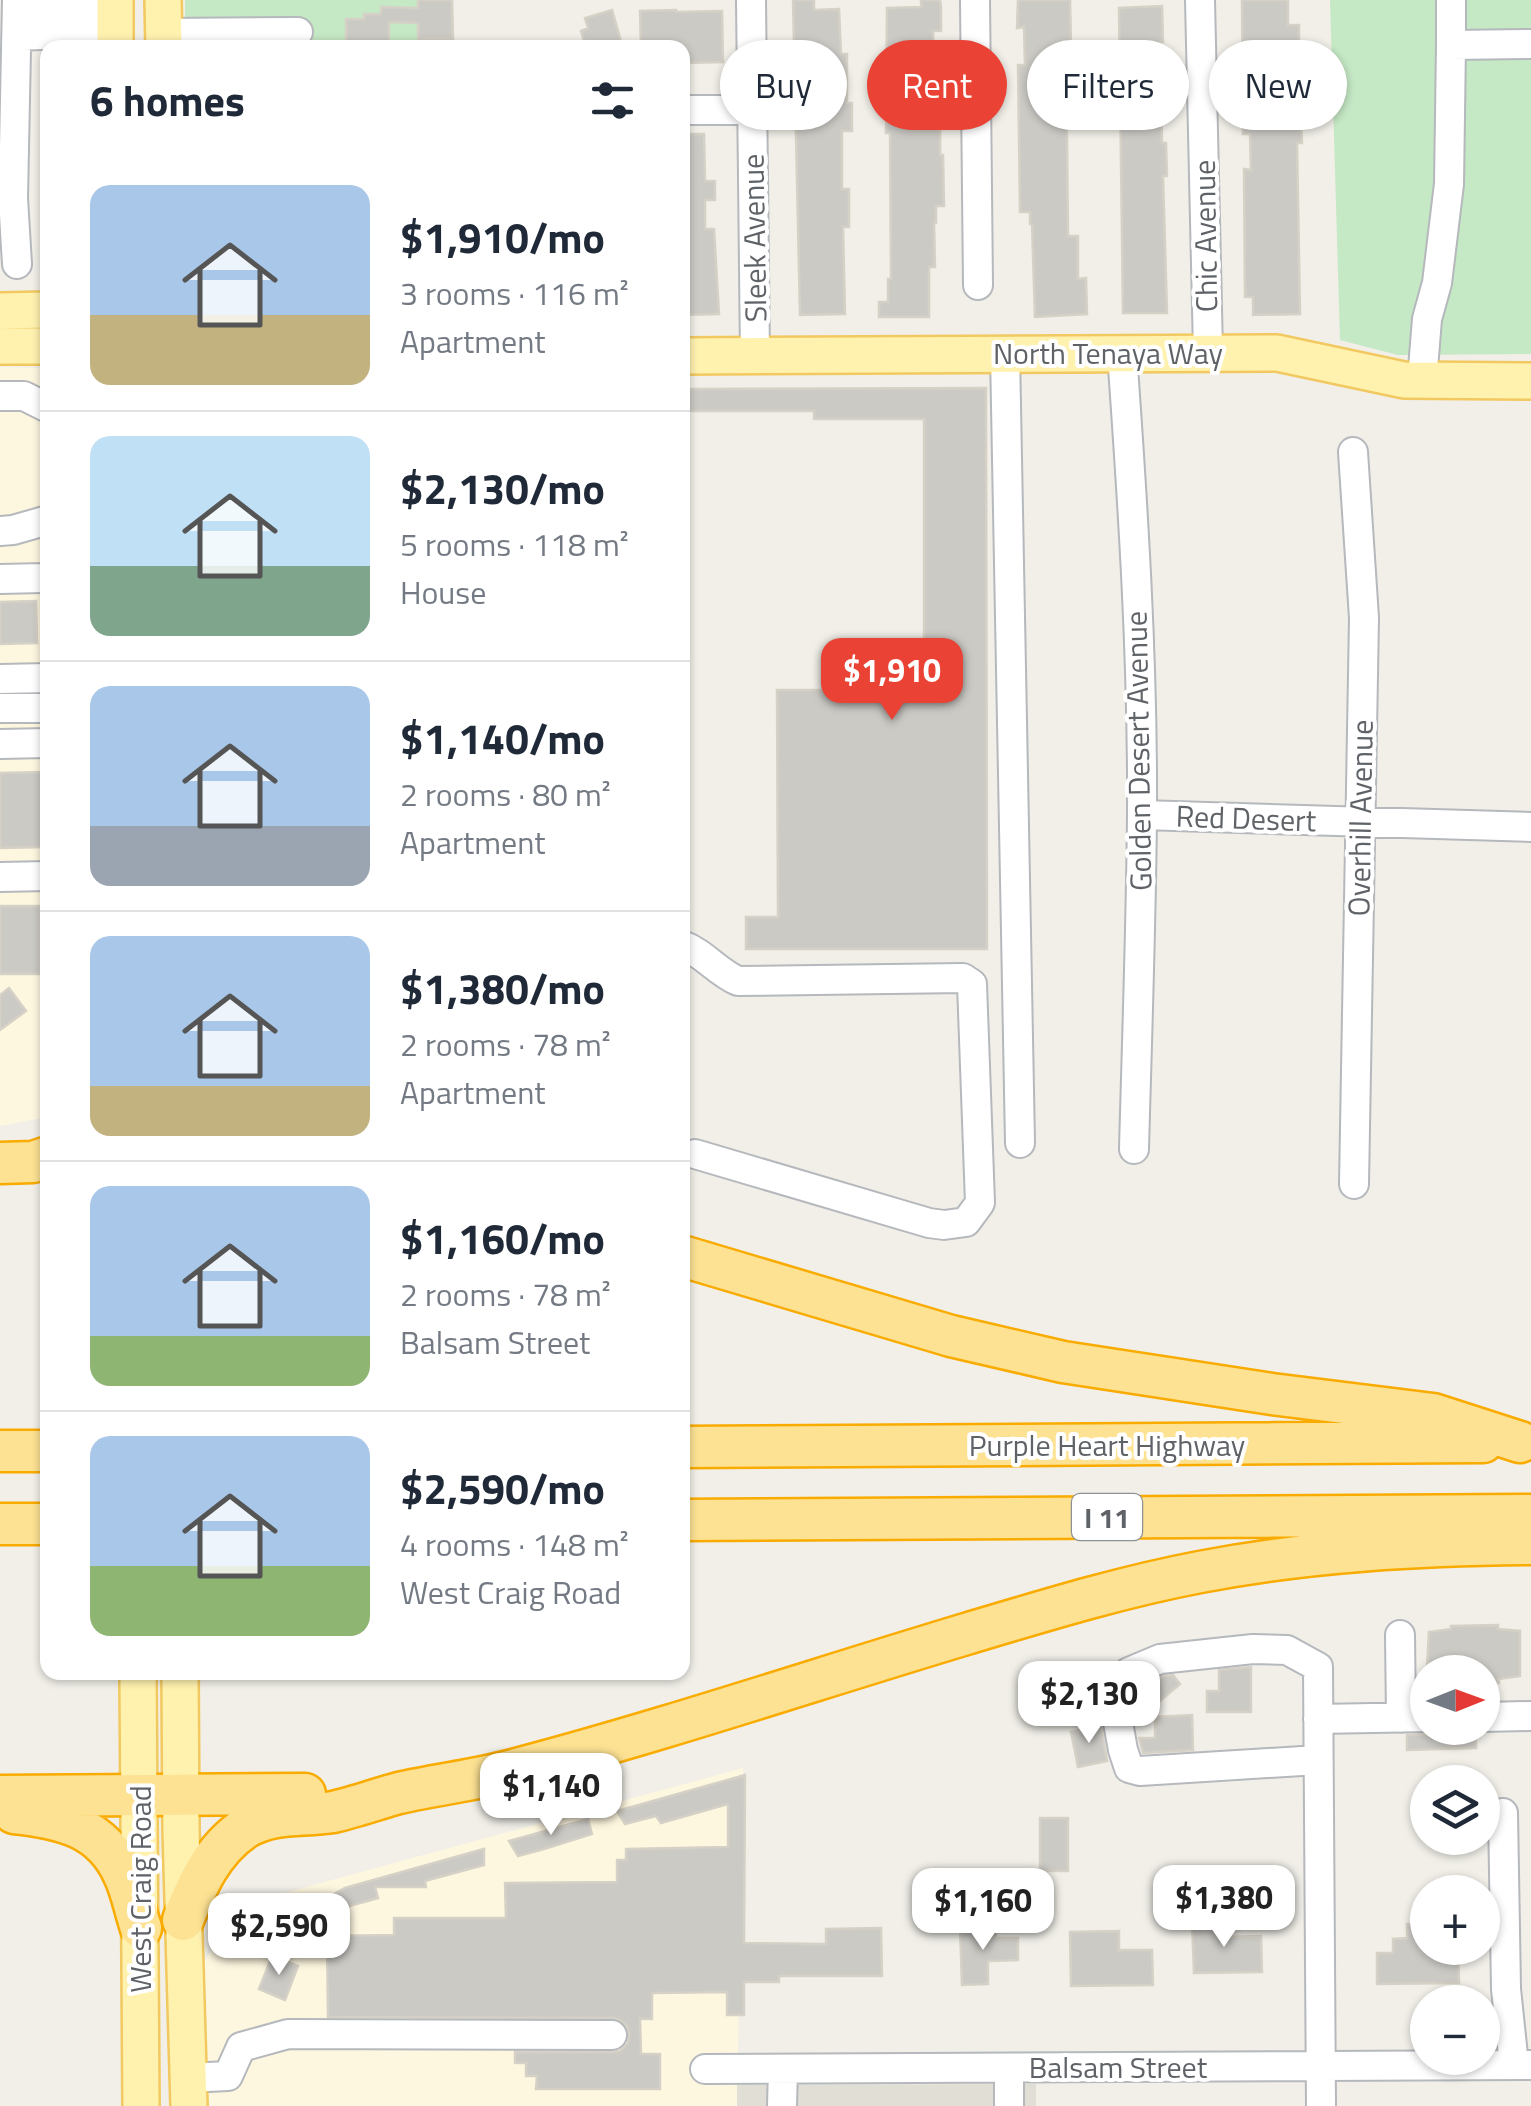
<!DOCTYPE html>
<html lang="en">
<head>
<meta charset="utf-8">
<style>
  :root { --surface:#fff; --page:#f2f2f3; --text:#1f2937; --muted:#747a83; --line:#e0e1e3; --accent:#ea4335 }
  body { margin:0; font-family:"Titillium Web",sans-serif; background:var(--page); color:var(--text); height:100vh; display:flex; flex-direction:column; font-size:38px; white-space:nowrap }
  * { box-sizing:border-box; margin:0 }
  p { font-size:32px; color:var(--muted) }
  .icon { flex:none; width:55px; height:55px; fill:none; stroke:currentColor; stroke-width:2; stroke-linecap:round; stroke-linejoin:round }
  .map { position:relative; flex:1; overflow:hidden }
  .panel { position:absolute; left:40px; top:40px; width:650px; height:1640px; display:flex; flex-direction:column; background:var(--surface); border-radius:20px; box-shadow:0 2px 8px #0004 }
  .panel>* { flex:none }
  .guide { position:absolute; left:720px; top:40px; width:660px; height:90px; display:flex; gap:20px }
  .needle { width:65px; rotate:89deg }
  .controls { position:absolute; left:1410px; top:1655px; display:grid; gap:20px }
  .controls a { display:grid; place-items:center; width:90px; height:90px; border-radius:50%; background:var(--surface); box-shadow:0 2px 8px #0004; font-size:50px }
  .price { position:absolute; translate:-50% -85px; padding:0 22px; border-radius:20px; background:#fff; color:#222; font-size:32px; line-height:65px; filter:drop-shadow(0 2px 5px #0008) }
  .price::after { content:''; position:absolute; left:50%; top:60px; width:30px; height:22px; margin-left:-15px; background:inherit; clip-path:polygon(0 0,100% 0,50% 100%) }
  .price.on { background:var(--accent); color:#fff }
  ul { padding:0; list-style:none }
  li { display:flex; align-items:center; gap:30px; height:250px; padding:0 50px }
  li+li { border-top:2px solid var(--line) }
  li span { display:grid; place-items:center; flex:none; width:280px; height:200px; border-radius:20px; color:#555 }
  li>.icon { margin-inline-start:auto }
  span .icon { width:120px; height:120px; fill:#fffc; stroke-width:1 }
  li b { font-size:42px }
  h2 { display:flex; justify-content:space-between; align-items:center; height:120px; padding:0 50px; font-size:42px }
  .chip { padding:0 35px; border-radius:45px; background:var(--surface); box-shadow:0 2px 8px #0004; font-size:35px; line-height:90px }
  .chip.on { background:var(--accent); color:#fff }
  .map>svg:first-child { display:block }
  .commercial { fill:#fef7e0 }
  .education { fill:#e1ded6 }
  .green { fill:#c5e8c5 }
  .building { fill:#cccac5; stroke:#d6d1c6; stroke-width:2.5 }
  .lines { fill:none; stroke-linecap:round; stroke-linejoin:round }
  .minor-casing { stroke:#b5b8bc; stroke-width:32 }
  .major-casing { stroke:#f2c960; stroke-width:40 }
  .highway-casing { stroke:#f9ab00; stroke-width:45 }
  .minor { stroke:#fff; stroke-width:28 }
  .major { stroke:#fff2af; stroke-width:35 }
  .highway { stroke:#fde293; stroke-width:40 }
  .labels { text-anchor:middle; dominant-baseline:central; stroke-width:8; stroke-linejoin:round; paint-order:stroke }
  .shield { fill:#fff; stroke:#8f9295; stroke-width:2.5 }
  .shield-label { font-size:28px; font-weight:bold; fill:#5f6368 }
  .street-label { font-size:30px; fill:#5f6368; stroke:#fff }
</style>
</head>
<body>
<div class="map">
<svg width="1531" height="2106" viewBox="0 0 1531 2106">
  <rect width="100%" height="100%" fill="#f1efe8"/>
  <path class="commercial" d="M0 367 48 368 47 1117 0 1126Z
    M743 1768 737 2106H204L199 1971 237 1906Z"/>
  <path class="education" d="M1036 2084V2106H737V2085Z"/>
  <path class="green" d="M185 0H449L450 47H185Z
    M1330 0H1531V354L1398 355 1340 340Z"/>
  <path class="building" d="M418 0H452L453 39H418V23L389 22V45H346V19H364V14H381V7L418 8Z
    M793 0H814V10L839 9 841 54H847V103H852V131H842V189H849V227H843L845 314 800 315Z
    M921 0H940L941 7V31H933L934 69H941L940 155H943L944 206H936V223H934L935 267H929V317H879V302H888V279H891L890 133H886L887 8 921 7Z
    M1018 0H1070L1071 44H1066L1068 236H1078V279L1086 278 1087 314 1035 317 1032 224H1030V212H1020L1018 65H1025L1024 27 1017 28Z
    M1242 0H1288V25H1299V56H1297L1302 143H1297L1300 314 1253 315V297H1245L1244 169 1251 170 1250 134H1243Z
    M1162 6 1163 42H1160L1162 143H1166L1167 176H1163L1167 313H1123L1119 8Z
    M612 10 623 48H586L581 31 588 28 585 18Z
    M676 10V12L722 11 723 62 686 63V48H641L640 11Z
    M682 134H704L705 181H715V200H705V229H714L719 314 682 315Z
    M986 388 987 949H746V917H778L777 690H924V419H814V411H682V389Z
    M36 601 37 643 0 644V602Z
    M45 772 46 847 0 848V773Z
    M0 906H40V974H0Z
    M9 988 26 1011 0 1030V995Z
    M1498 1625V1629L1520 1631V1676L1499 1679V1683H1484L1482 1672H1429V1668H1427L1429 1632 1451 1629V1626Z
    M1251 1667V1712H1207V1691H1219V1670Z
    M1173 1675 1180 1684 1154 1706V1691L1141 1702 1134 1694 1140 1687 1164 1676Z
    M1192 1715 1193 1750 1143 1753 1139 1738H1155V1717Z
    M1101 1726 1107 1761 1078 1767 1071 1732Z
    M1441 1728H1468L1476 1733V1748L1407 1750V1735L1429 1734Z
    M745 1775 744 1943 826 1944V1929L881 1928 882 1976H779V1982H744V2015H727V1992L652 1993V2019H640L641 2054H660V2089H536L537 2076H526V2063H515V2052H612L620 2051 628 2043 629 2034 627 2026 620 2020 613 2018 328 2017 327 1936 394 1935V1918H506L505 1883 617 1882V1860H626V1849L728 1847V1804L661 1823 656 1816 625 1824 617 1811Z
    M1040 1818H1068V1871H1040Z
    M588 1819 592 1834 544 1849 518 1856 509 1841Z
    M484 1849V1865L425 1881 426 1887H375L378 1898 327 1912V1898L345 1888Z
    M1223 1920V1937L1261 1936 1262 1972 1194 1973 1192 1921Z
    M1407 1924H1424L1425 1932H1428V1948H1458L1459 1983 1377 1984V1953H1393V1939L1407 1938Z
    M995 1926 996 1938H1018V1960L988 1961V1984L962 1985 960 1927Z
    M1119 1931V1950H1152L1153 1985 1071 1986 1070 1932Z
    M272 1956 298 1966 285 2000 259 1989Z"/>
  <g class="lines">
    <defs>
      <path id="minor" d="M17 0 13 198 17 264
        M751 0 755 356
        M975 0 978 285
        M1200 0 1208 352
        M1451 0V45L1531 44
        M17 9 115 7
        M164 33 298 32
        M17 36 115 32
        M682 110H752
        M1005 353 1020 1143
        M1122 353C1133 507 1143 661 1142 815 1141 926 1137 1038 1134 1149
        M1422 381 1427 319 1437 283 1449 184 1451 45
        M0 396H24L48 408
        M1353 452 1364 618 1354 1184
        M0 531 13 530 48 520
        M0 579 43 578 48 576
        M0 679 48 678
        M0 708H48
        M0 744 48 743
        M1142 815 1531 827
        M0 877 48 876
        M682 945C704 953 717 972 738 981L963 978 972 984 980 1203 966 1222 944 1225 929 1223 695 1154
        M1400 1635 1401 1718
        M1482 1717 1531 1716
        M1318 1719 1428 1717
        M1318 1760 1140 1771 1129 1768 1123 1750 1115 1706 1118 1685 1129 1672 1160 1659 1253 1649 1287 1650 1318 1667 1321 2106
        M1503 1813 1506 1989 1514 2065
        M1009 2068V2106
        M705 2069 1531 2065
        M188 2078 228 2076 241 2047 288 2034 612 2035
        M782 2106 783 2069"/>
      <path id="major" d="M115 0V48
        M163 0 164 48
        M0 311 48 310
        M0 346H48
        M682 356 1277 353 1404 380 1531 381
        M138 1672 141 2106
        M180 1672 181 1830 189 2106"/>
      <path id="highway" d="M0 1163 33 1162 48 1157
        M682 1256 951 1336 1063 1362 1272 1394 1433 1414 1520 1442
        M682 1447 1483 1442
        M0 1451H48
        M682 1520 1531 1515
        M0 1524H48
        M0 1796 305 1794
        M14 1813C62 1818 103 1827 124 1875 132 1892 135 1911 141 1928
        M183 1920C197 1885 212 1850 245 1828 274 1811 302 1817 333 1812 355 1807 377 1799 399 1793 438 1784 478 1780 517 1769 668 1729 816 1679 966 1634 1043 1611 1121 1587 1200 1572 1309 1551 1420 1545 1531 1544"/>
    </defs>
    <use href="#minor" class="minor-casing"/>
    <use href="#major" class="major-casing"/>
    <use href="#highway" class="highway-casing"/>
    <use href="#minor" class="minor"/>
    <use href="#major" class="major"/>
    <use href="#highway" class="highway"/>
  </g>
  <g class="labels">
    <rect class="shield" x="1072" y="1494" width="70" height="46" rx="8"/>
    <g class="shield-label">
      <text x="1107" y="1517">I 11</text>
    </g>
    <g class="street-label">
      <text transform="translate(1205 236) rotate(-91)">Chic Avenue</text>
      <text transform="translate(754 238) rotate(-91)">Sleek Avenue</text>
      <text x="1108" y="353">North Tenaya Way</text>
      <text transform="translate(1138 751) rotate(-91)">Golden Desert Avenue</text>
      <text transform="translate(1246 818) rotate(2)">Red Desert</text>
      <text transform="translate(1360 818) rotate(-89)">Overhill Avenue</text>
      <text x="1107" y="1445">Purple Heart Highway</text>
      <text transform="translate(140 1889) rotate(-90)">West Craig Road</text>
      <text x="1118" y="2067">Balsam Street</text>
    </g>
  </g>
</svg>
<div class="controls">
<a><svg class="needle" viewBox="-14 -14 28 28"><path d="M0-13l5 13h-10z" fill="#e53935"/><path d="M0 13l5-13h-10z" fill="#747a83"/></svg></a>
<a><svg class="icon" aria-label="layers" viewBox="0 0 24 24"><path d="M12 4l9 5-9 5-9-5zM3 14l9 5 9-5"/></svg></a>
<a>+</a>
<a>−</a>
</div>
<b class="price on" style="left:892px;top:723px">$1,910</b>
<b class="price" style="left:1089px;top:1746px">$2,130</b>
<b class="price" style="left:551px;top:1838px">$1,140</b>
<b class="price" style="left:1224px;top:1950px">$1,380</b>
<b class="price" style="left:983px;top:1953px">$1,160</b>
<b class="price" style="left:279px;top:1978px">$2,590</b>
<div class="guide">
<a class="chip">Buy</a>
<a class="chip on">Rent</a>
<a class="chip">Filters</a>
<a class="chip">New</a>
</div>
<section class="panel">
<h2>6 homes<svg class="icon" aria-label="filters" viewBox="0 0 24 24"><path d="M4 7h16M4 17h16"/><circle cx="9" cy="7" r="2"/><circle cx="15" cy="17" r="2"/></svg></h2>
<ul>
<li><span style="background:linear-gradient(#a9c7e8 65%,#c2b280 0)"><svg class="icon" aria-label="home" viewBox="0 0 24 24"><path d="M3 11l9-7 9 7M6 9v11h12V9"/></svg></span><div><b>$1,910/mo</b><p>3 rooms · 116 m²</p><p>Apartment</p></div></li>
<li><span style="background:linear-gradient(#bfe0f5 65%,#7fa58c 0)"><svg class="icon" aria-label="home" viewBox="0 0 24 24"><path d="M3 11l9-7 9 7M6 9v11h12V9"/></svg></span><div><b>$2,130/mo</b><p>5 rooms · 118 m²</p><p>House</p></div></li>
<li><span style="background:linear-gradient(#a9c7e8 70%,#9aa5b1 0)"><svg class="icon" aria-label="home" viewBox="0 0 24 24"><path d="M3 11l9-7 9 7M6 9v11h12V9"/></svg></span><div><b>$1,140/mo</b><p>2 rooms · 80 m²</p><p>Apartment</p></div></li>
<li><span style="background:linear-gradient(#a9c7e8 75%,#c2b280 0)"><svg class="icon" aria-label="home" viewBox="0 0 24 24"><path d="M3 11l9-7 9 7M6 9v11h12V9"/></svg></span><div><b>$1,380/mo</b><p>2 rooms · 78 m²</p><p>Apartment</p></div></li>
<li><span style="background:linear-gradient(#a9c7e8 75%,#8fb573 0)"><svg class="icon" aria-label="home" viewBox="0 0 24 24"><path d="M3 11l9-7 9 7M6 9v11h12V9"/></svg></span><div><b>$1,160/mo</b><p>2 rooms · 78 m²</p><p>Balsam Street</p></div></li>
<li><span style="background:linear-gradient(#a9c7e8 65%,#8fb573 0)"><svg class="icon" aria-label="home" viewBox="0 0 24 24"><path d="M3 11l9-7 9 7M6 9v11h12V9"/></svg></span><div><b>$2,590/mo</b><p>4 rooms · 148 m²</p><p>West Craig Road</p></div></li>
</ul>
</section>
</div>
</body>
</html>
